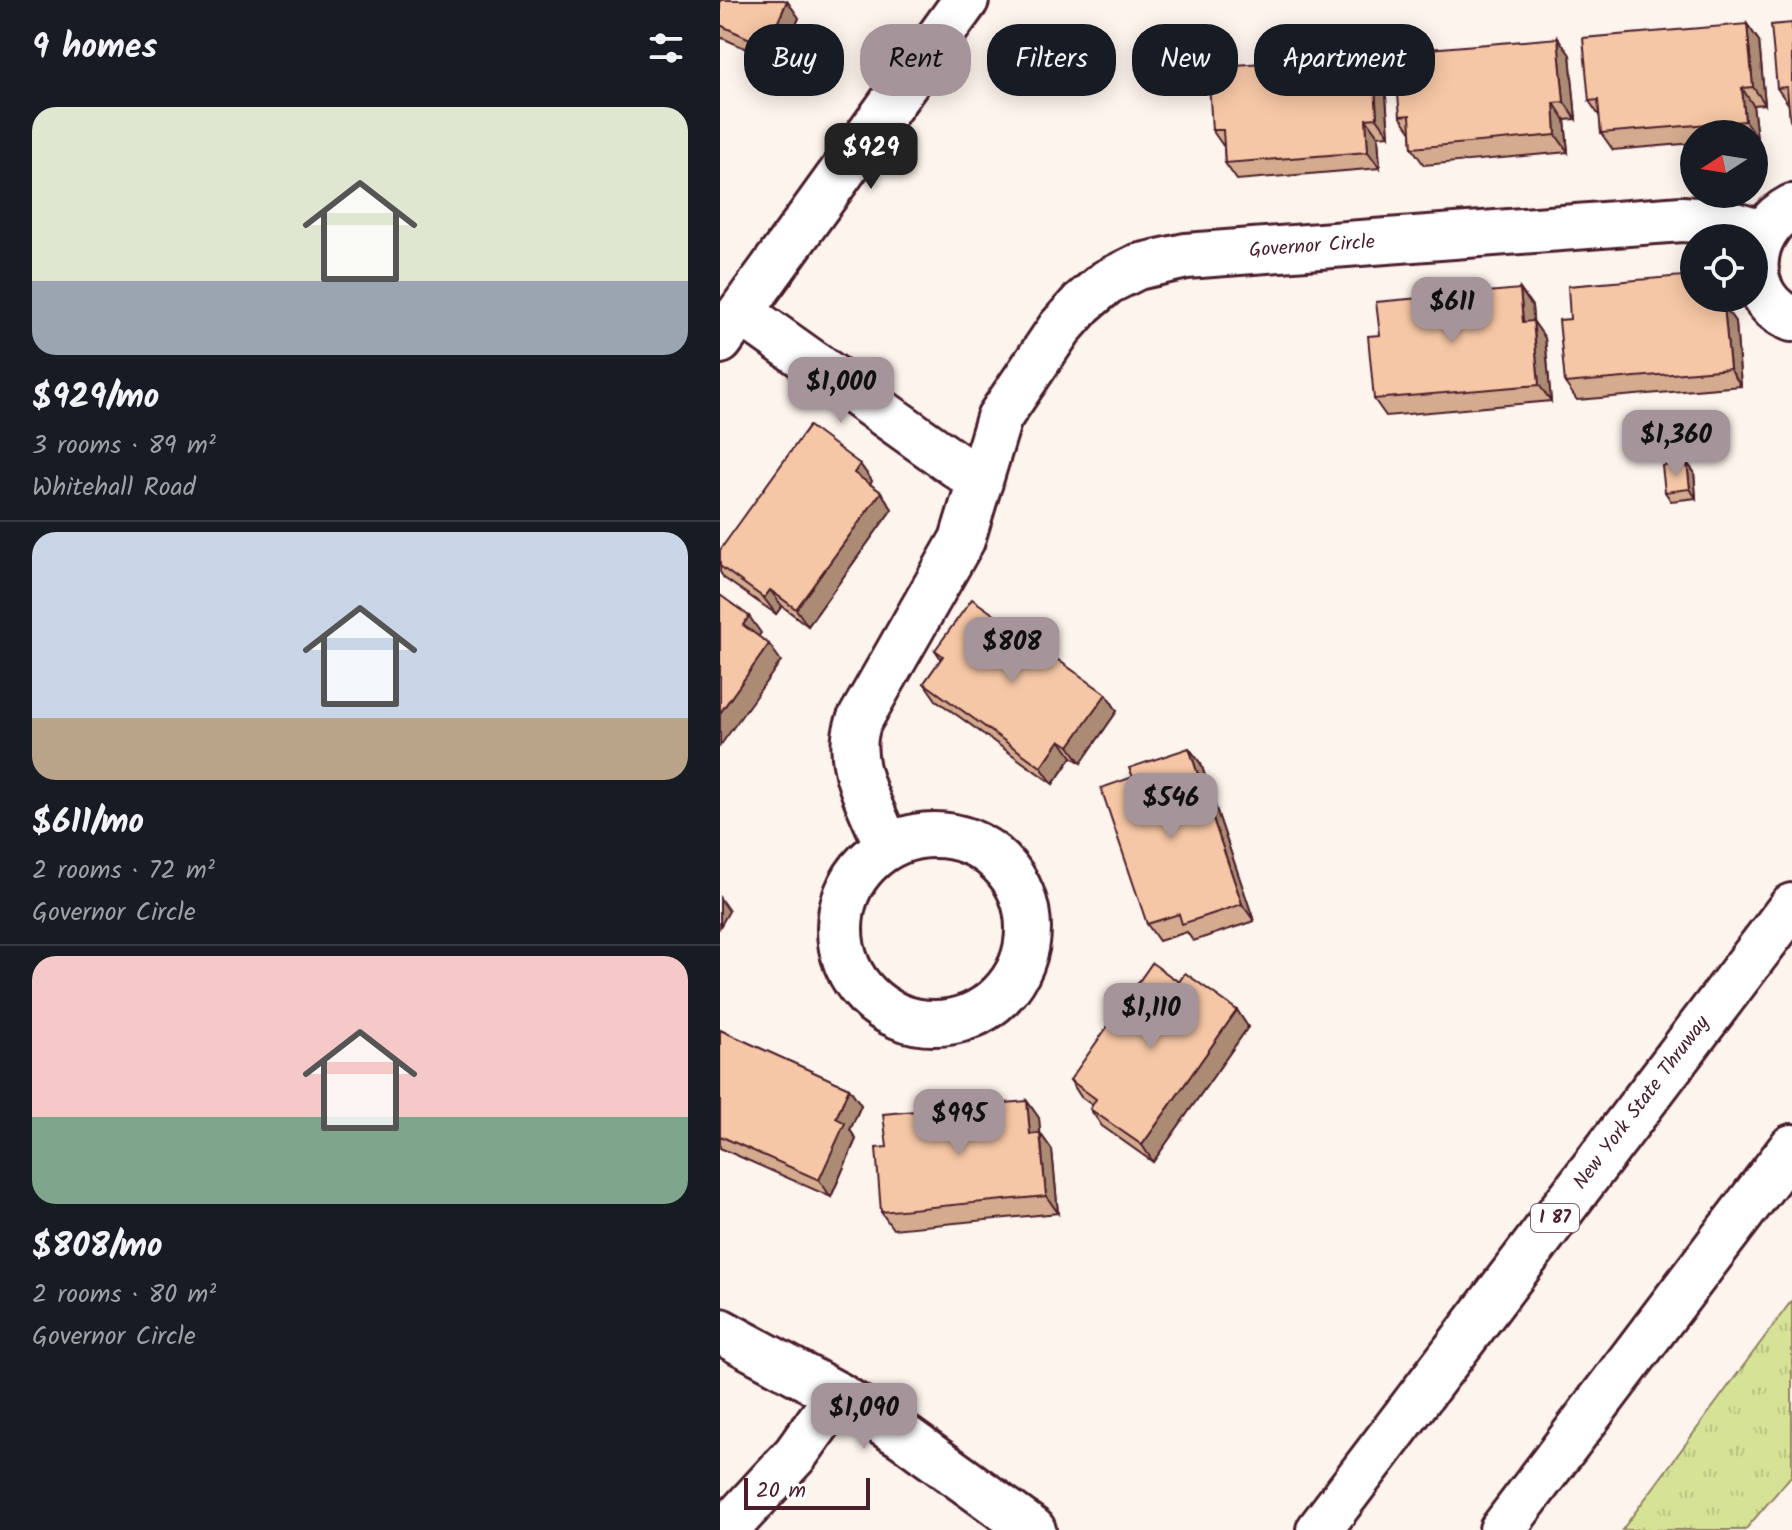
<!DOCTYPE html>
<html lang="en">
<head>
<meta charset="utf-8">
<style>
  :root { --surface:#171b24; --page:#242831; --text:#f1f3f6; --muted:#9ea1a6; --line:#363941; --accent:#a6949b }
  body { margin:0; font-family:Kalam,sans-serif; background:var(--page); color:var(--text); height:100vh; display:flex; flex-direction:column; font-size:30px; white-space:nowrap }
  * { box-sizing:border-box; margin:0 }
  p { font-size:26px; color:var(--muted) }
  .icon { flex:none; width:44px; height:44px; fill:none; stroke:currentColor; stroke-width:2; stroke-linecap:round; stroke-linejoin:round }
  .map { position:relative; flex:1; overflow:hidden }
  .drawer { display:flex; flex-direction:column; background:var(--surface); width:720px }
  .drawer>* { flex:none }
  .banner { position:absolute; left:24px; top:24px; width:760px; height:72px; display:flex; gap:16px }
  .needle { width:52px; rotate:258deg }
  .tools { position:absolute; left:960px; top:120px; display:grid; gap:16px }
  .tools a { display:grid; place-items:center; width:88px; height:88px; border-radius:50%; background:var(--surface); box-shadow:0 4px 20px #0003; font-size:40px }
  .scale { position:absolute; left:24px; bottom:20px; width:126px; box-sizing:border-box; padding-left:8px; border:4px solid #4a1f2b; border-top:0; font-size:22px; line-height:28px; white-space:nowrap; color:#4a1f2b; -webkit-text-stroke:6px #fff; paint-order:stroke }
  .price { position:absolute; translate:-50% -68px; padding:0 18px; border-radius:16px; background:var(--accent); color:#111; font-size:26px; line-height:52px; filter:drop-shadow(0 2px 4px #0008) }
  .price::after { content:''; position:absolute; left:50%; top:48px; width:24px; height:18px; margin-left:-12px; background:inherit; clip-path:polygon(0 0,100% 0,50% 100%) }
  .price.on { background:#222; color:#fff }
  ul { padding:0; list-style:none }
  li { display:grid; align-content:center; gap:16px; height:424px; padding:0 32px }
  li+li { border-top:2px solid var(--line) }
  li span { display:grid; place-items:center; height:248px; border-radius:24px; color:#555 }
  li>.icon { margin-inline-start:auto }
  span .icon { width:144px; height:144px; fill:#fffc; stroke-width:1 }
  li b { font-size:34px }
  h2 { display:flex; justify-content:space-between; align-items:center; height:96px; padding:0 32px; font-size:34px }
  .chip { padding:0 28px; border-radius:32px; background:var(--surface); box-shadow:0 4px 20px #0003; font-size:28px; line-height:72px }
  .chip.on { background:var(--accent); color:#111 }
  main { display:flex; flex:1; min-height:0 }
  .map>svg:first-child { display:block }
  .grass { fill:url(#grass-tufts); stroke:#908160; stroke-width:2 }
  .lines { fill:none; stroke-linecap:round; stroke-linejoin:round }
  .minor-casing { stroke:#4a1f2b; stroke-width:50 }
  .tertiary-casing { stroke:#4a1f2b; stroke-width:50 }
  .motorway-casing { stroke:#4a1f2b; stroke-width:50 }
  .minor { stroke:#fff; stroke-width:44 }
  .tertiary { stroke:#fff; stroke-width:44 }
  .motorway { stroke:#fff; stroke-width:44 }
  .wall { fill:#d4ab8f; stroke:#4a1f2b; stroke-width:2 }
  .shaded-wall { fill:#ac8b74; stroke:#4a1f2b; stroke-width:2 }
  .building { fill:#f6c7a6; stroke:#4a1f2b; stroke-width:2 }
  .labels { text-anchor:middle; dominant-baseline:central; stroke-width:8; stroke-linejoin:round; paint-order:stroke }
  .shield { fill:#fff; stroke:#80626b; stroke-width:2 }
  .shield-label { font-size:18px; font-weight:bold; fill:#4a1f2b }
  .street-label { font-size:20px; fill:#4a1f2b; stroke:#fff }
</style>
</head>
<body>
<main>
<section class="drawer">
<h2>9 homes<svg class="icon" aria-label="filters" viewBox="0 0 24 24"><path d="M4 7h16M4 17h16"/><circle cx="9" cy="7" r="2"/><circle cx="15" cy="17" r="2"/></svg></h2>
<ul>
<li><span style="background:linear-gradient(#dfe7d0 70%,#9aa5b1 0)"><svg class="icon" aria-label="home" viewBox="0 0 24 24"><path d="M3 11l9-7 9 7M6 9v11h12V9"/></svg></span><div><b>$929/mo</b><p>3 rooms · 89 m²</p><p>Whitehall Road</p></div></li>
<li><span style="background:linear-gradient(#c9d6e8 75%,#b9a48a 0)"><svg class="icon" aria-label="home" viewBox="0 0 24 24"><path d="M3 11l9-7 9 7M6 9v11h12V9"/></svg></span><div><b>$611/mo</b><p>2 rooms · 72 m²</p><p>Governor Circle</p></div></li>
<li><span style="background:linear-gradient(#f6c9c9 65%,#7fa58c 0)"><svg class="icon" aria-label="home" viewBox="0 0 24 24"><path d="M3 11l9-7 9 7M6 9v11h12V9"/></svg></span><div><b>$808/mo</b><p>2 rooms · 80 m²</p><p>Governor Circle</p></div></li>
</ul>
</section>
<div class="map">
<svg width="1072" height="1530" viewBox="0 0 1072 1530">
  <defs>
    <pattern id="grass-tufts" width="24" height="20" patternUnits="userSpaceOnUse" patternTransform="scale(2)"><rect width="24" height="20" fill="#d6e396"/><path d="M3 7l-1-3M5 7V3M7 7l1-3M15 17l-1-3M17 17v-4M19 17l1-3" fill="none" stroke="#b9c281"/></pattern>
  </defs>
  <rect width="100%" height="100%" fill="#fdf4ed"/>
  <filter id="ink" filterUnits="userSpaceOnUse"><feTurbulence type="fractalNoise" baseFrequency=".0125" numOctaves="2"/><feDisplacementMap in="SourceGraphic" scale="16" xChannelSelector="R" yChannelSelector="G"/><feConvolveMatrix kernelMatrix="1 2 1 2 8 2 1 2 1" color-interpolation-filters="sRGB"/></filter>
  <g filter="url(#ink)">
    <path class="grass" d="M1072 1300V1475L1025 1530H902Z"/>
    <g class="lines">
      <defs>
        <path id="minor" d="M1072 207C1026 230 1021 298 1072 319
          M21 312 260 482
          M120 929a94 94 0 1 1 188 0a94 94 0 1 1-188 0Z
          M167 846C152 808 123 762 139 721L242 540 279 418 340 328 362 303 387 282 417 267 466 256 962 219 1004 222 1042 233
          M6 1530 75 1455 118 1395"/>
        <path id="tertiary" d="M0 341 246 0
          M0 1331 118 1395 183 1436 313 1530"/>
        <path id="motorway" d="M599 1530 1072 906
          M782 1530 1072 1147"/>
      </defs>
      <use href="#minor" class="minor-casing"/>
      <use href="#tertiary" class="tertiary-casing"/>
      <use href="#motorway" class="motorway-casing"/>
      <use href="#minor" class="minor"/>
      <use href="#tertiary" class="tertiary"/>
      <use href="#motorway" class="motorway"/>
    </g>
    <path class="wall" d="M0 0 67 1 79 18 58 63 0 37Z
      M1072 23V124L1070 120 1069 105 1057 88Z
      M1027 24 1039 41 1045 104 1033 105 1037 138H1034V134H974V143L893 150 881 133 880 117 869 101Z
      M838 38 850 55 856 119 845 120 848 152 704 165 692 148 691 132 680 116Z
      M664 72 669 135 658 136 660 168 517 180 505 163 504 147 492 130Z
      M800 289 812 306 813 321 825 338 831 401 666 416 654 399 660 335Z
      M1004 306 1016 323 1021 386 857 400 845 383Z
      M967 463 974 472 976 498 951 501 945 492Z
      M140 464 152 481 150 484 161 492 172 509 88 626 62 606 56 614 4 578 0 572V550Z
      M215 650 386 694 397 711 361 763 352 757 333 784 216 700 204 683 221 659Z
      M469 748 481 764 534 921 473 941 467 932 439 941 427 924 413 777Z
      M459 982 517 1010 528 1027 433 1162 382 1126 370 1109 372 1105 361 1097 350 1080Z
      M0 1030 129 1088 141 1105 130 1130 136 1139 111 1197 0 1148Z
      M307 1101 319 1118 320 1133 332 1150 338 1213 173 1229 161 1212 167 1147Z"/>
    <path class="shaded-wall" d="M67 1 79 18 58 63 47 47Z
      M1027 24 1039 41 1045 104 1033 87Z
      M838 38 850 55 856 119 844 102Z
      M653 55 664 72 669 135 657 118Z
      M1022 88 1033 105 1037 138 1025 121Z
      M834 103 845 120 848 152 836 135Z
      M646 119 658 136 660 168 648 152Z
      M800 289 812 306 815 339 803 322Z
      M993 298H1003L1005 323 993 307Z
      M1004 306 1016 323 1021 386 1010 369Z
      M813 321 825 338 831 401 819 385Z
      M967 463 974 472 976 498 970 489Z
      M140 464 152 481 146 490 134 473Z
      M161 492 172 509 88 626 76 609Z
      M50 590 62 606 56 614 44 598Z
      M29 616 41 633 34 642 23 625Z
      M49 644 61 661 0 746V713Z
      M386 694 397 711 361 763 349 746Z
      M340 740 352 757 333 784 321 767Z
      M469 748 481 764 534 921 522 904Z
      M0 898 9 911 0 927Z
      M517 1010 528 1027 433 1162 422 1145Z
      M129 1088 141 1105 130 1130 136 1139 111 1197 99 1180 116 1118Z
      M307 1101 319 1118 322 1151 310 1134Z
      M320 1133 332 1150 338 1213 326 1196Z"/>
    <path class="building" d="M0 0H64L67 1 47 47 0 25Z
      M1072 23V120H1070L1067 87 1057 88 1051 25Z
      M1027 24 1033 87 1022 88 1025 121 881 133 878 100 869 101 863 38Z
      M838 38 844 102 834 103 836 135 692 148 690 115 680 116 674 52Z
      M653 55 657 118 646 119 648 152 505 163 503 130H492L488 67Z
      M974 275V298H993V307L1004 306 1010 369 845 383 839 320 850 319 848 286Z
      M800 289 803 322 813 321 819 385 654 399 648 336 660 335 656 302Z
      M89 426 140 464 134 473 161 492 76 609 50 590 44 598 0 566V550Z
      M967 463 970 489 945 492 942 466Z
      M0 595 29 616 23 625 49 644 0 713Z
      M252 599 386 694 349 746 340 740 321 767 204 683 223 656 215 650Z
      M469 748 522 904 462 924 459 914 427 924 381 788 413 777 409 768Z
      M432 963 459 982 465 973 517 1010 422 1145 370 1109 376 1099 350 1080Z
      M0 1030 129 1088 116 1118 125 1123 99 1180 0 1136Z
      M307 1101 310 1134 320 1133 326 1196 161 1212 156 1148 167 1147 163 1114Z"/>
  </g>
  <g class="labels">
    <rect class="shield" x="811" y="1204" width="48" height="28" rx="6"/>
    <g class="shield-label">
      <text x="835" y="1218">I 87</text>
    </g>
    <g class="street-label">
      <text transform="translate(592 247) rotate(-4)">Governor Circle</text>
      <text transform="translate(922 1103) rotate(-53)">New York State Thruway</text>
    </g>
  </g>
</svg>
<div class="tools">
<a><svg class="needle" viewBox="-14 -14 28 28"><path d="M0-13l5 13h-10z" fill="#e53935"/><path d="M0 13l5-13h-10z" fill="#9ea1a6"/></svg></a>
<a><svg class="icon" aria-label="locate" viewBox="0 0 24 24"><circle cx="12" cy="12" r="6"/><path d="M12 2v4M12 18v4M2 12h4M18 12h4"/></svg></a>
</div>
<div class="scale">20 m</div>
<b class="price on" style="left:151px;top:191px">$929</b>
<b class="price" style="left:732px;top:345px">$611</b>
<b class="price" style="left:121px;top:425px">$1,000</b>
<b class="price" style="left:956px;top:478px">$1,360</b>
<b class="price" style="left:292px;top:685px">$808</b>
<b class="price" style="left:451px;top:841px">$546</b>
<b class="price" style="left:431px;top:1051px">$1,110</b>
<b class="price" style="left:239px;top:1157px">$995</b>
<b class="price" style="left:144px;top:1451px">$1,090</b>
<div class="banner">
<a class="chip">Buy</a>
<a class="chip on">Rent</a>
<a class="chip">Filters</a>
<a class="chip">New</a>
<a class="chip">Apartment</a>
</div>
</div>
</main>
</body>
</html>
